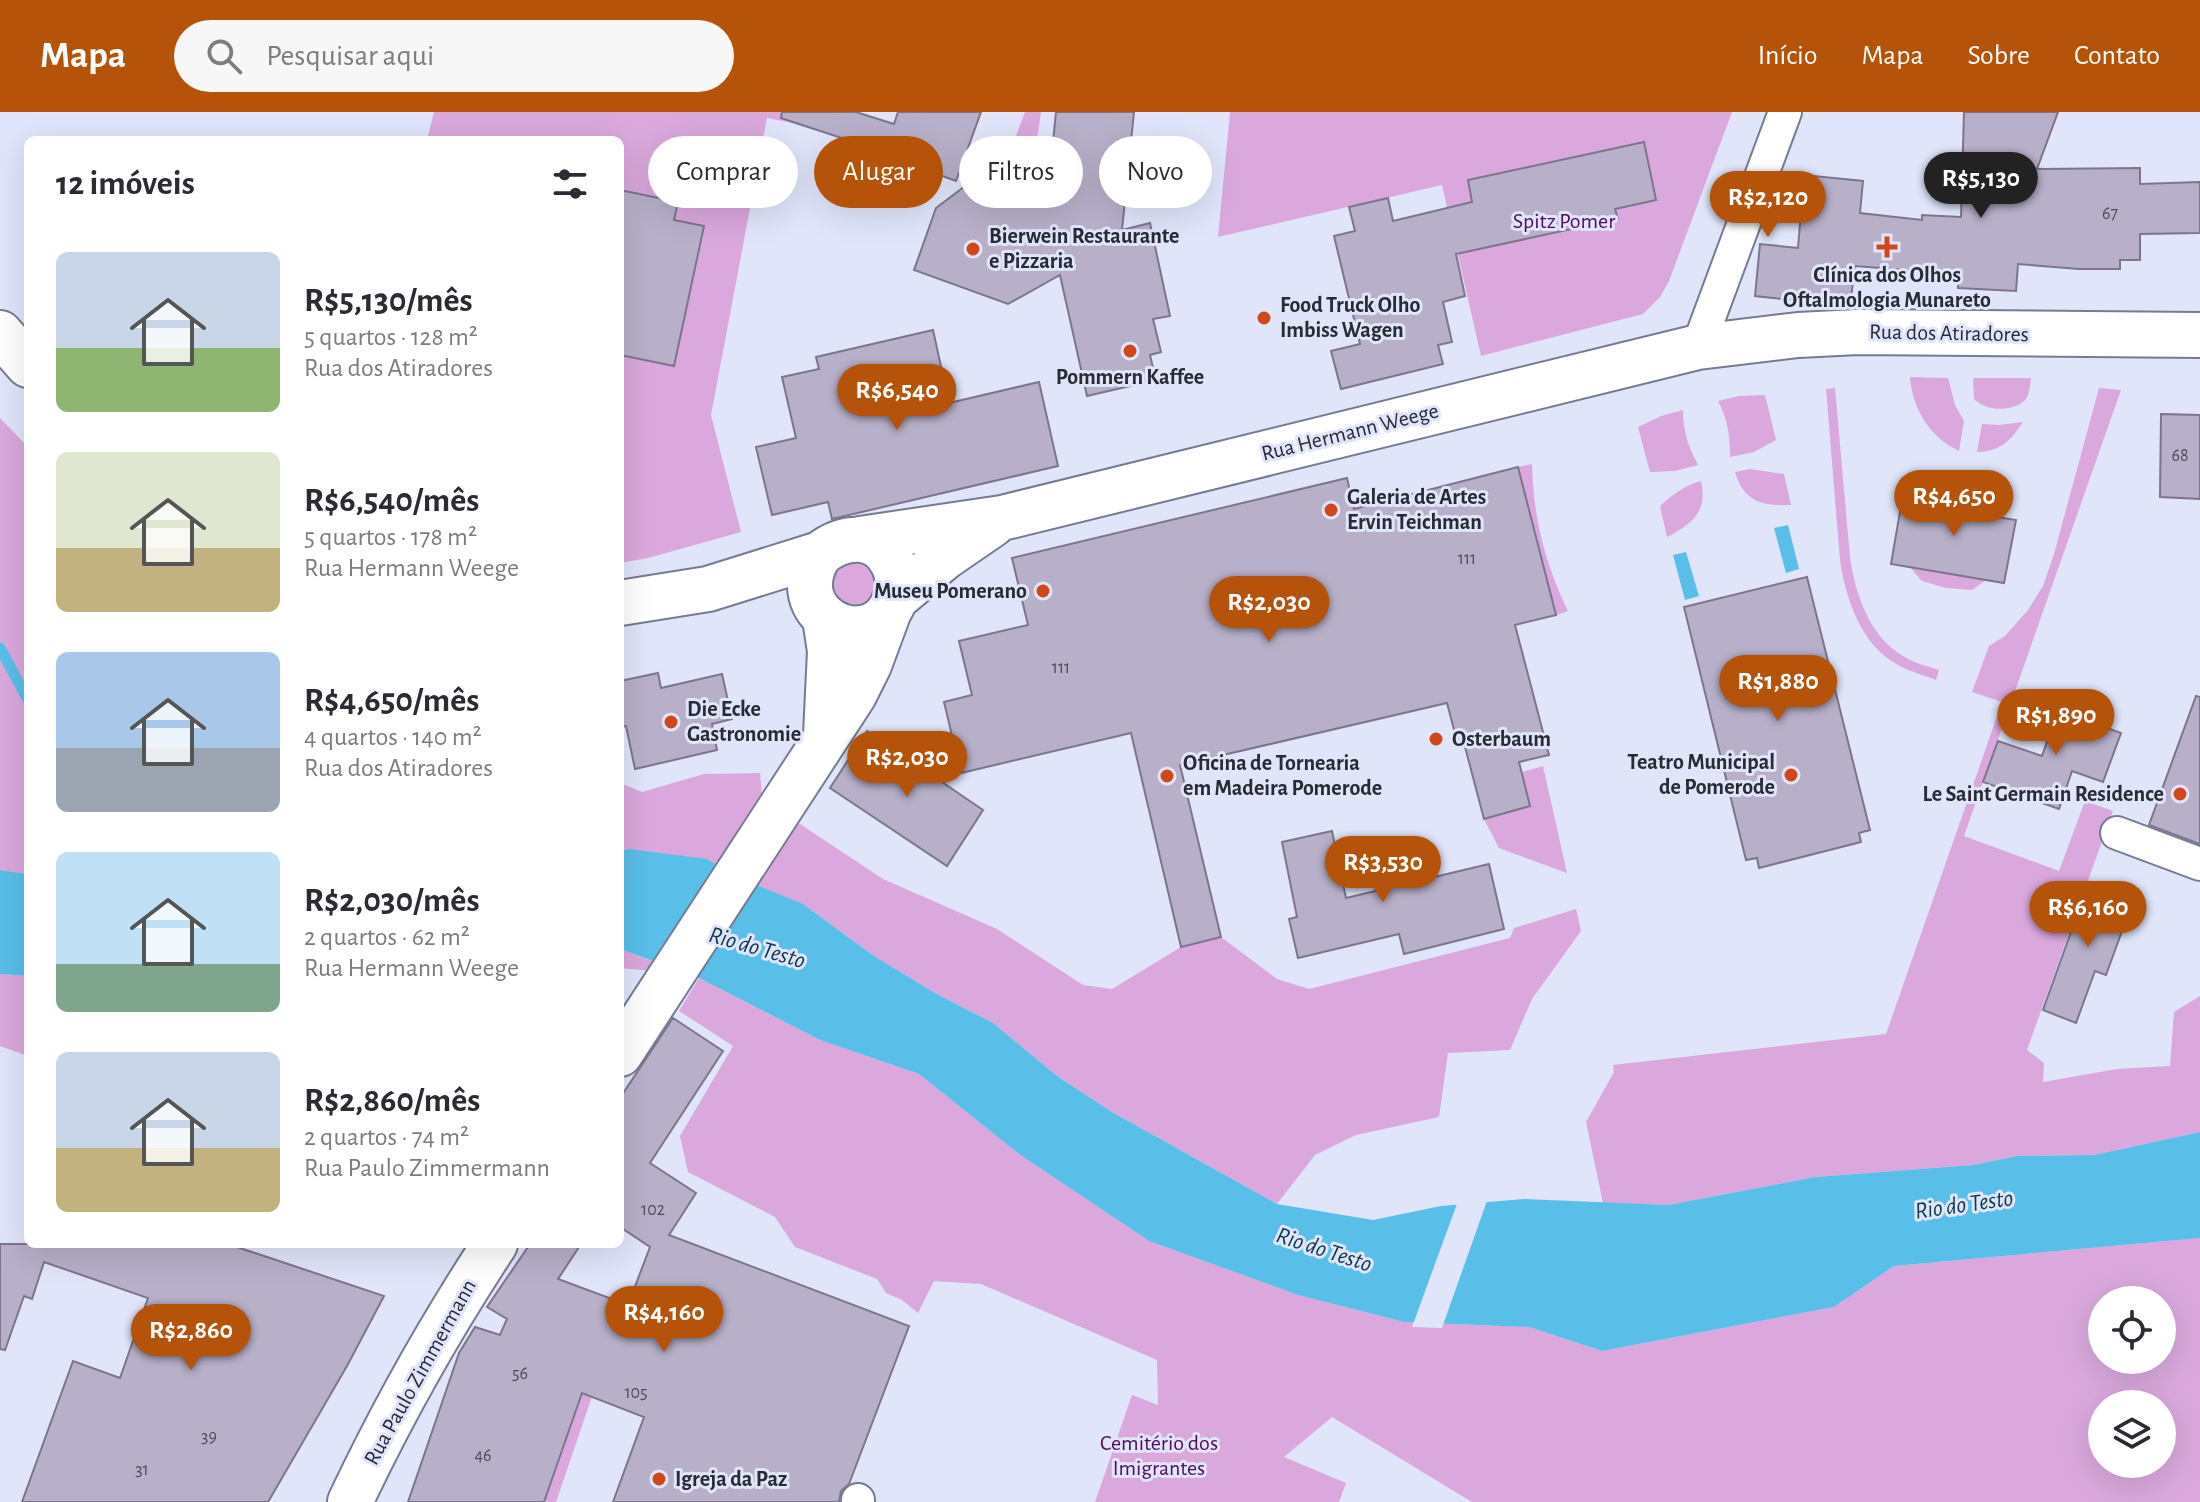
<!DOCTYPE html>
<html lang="pt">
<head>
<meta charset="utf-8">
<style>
  :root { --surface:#fff; --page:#f7f7f7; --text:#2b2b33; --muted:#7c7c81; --accent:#b45309 }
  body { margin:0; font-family:"Alegreya Sans",sans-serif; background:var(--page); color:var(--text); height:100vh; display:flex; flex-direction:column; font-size:30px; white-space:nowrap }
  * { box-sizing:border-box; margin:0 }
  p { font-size:26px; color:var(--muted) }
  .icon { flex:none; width:44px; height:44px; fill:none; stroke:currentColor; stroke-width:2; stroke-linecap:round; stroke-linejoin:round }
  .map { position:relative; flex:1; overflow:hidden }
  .drawer { position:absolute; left:24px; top:24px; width:600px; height:1112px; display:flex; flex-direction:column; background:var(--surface); border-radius:12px; box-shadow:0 8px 32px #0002 }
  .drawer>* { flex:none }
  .guide { position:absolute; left:648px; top:24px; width:760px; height:72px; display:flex; gap:16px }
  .controls { position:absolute; left:2088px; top:1174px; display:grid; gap:16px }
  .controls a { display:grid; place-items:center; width:88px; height:88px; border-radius:50%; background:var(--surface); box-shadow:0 8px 32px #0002; font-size:40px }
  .price { position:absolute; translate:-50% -68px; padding:0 18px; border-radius:28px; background:var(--accent); color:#fff; font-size:26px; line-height:52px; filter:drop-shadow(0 2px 4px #0008) }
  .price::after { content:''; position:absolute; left:50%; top:48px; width:24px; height:18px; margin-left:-12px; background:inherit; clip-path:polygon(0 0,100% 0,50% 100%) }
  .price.current { background:#222; color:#fff }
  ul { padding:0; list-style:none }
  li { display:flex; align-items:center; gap:24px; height:200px; padding:0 32px }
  li span { display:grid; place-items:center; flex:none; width:224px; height:160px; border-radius:12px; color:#555 }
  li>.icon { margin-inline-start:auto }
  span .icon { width:96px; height:96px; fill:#fffc; stroke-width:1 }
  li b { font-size:34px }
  h2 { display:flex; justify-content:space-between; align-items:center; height:96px; padding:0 32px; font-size:34px }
  .chip { padding:0 28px; border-radius:36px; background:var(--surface); box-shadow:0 8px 32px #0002; font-size:28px; line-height:72px }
  .chip.current { background:var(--accent); color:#fff }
  header { display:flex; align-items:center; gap:48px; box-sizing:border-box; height:112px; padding:0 40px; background:var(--accent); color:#fff }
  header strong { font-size:38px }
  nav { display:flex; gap:44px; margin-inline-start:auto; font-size:28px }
  .search { width:560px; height:72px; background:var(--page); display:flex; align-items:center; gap:20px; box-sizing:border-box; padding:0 28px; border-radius:44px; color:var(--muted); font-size:30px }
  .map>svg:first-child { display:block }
  .green { fill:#daa8dd; fill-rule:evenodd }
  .water { fill:#59bfe8 }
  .pier { fill:#e0e5fa }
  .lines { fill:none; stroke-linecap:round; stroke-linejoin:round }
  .stream { stroke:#59bfe8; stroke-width:11 }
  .building { fill:#b8b0c9; stroke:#7d758d; stroke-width:2 }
  .street-casing { stroke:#767b93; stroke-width:36 }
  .primary-casing { stroke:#767b93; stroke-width:48 }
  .street { stroke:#fff; stroke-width:32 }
  .primary { stroke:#fff; stroke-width:44 }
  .poi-dot { fill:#cf471c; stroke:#e0e5fa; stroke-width:3 }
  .labels { text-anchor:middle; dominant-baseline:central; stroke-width:6; stroke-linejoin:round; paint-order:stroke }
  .number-label { font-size:18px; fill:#4c4c59 }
  .park-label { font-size:22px; fill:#54095b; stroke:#e0e5fa }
  .poi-label { font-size:22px; font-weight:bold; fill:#282a34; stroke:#e0e5fa; text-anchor:start }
  .street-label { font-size:22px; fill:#282a34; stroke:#e0e5fa }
  .water-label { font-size:24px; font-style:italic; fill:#09394a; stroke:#e0e5fa }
</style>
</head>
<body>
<header>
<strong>Mapa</strong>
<div class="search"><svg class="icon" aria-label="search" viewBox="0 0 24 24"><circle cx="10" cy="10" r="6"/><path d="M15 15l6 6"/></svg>Pesquisar aqui</div>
<nav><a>Início</a><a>Mapa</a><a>Sobre</a><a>Contato</a></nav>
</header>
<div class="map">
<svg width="2200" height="1390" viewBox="0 0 2200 1390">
  <rect width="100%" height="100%" fill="#e0e5fa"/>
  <path class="green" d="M434 0H858L848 28 788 10 767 6 711 303 741 420 648 446 620 451V28H427Z
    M1025 0H1041L1032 63 1005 53Z
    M1230 0H1732L1669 169 1660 185 1643 202 1481 244 1442 73 1218 125Z
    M1910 265 1948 266 1955 293 1964 309 1959 339C1930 326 1912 296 1910 265Z
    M1973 266H2031C2030 274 2030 284 2023 290 2009 300 1986 299 1974 287Z
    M1835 276 1850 445C1855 481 1869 524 1903 544 1914 551 1927 554 1939 558L1936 568C1920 562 1904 558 1890 548 1859 527 1845 483 1840 448L1826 277Z
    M2099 276 2121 278 1964 724 2059 759 2085 689 2113 699 2027 938 2044 951 2043 970 2117 957 2170 954 2174 900 2200 884V1020L2094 1043 2017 1044 1973 1053 1815 1065 1668 1093 1603 1091 1586 1010 1614 960 1613 953 1886 922 2002 590 1972 580 1989 534 2005 524 2028 498 2043 474 2054 442Z
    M1765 283 1776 328 1754 340 1730 345C1730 324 1728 308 1718 289L1739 284Z
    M1683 298C1683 319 1688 334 1698 353L1675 359 1650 360 1638 315 1661 304Z
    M0 306 28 335V762L0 758Z
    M2023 310C2010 329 2002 339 1977 340L1982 312 1999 313Z
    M1532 352C1533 404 1545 452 1568 499L1556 503 1518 355Z
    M1750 357 1784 362 1791 393C1762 394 1744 390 1735 360Z
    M1701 369C1708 400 1692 412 1667 425L1660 394C1673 382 1684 374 1701 369Z
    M847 442 882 461 871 497 834 495 826 460Z
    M1907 452 1990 465 1972 478 1946 476 1922 469Z
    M1543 654 1567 761 1499 736 1484 707 1530 694 1522 660Z
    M760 661 762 684 780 703 797 710 883 767 997 817 1083 873 1112 877 1181 835 1221 825 1277 867 1309 877 1510 826 1514 816 1576 797 1581 819 1532 887 1510 938 1448 941 1439 1005 1356 1023 1315 1043 1277 1092 1112 1000 1057 964 993 911 935 881 874 844 803 792 630 737 620 738V671L642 680 704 662Z
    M620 837 686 862 620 856Z
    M0 862 28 864V944L0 934Z
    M699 866 820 928 919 962 1019 1042 1149 1129 1298 1183 1404 1210 1529 1215 1602 1239 1834 1195 1894 1154 2200 1126V1390H1472L1332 1305 1284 1345 1346 1371 1339 1390H1095L1132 1283 1158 1293 1157 1248 981 1172 934 1169 918 1201 902 1188 886 1181 877 1167 795 1135 775 1105 688 1060 680 1024 733 934 679 899ZM2102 1188H2162V1248H2102ZM2102 1292H2162V1352H2102Z
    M602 1222 612 1226 556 1390H544Z"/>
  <path class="water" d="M1788 413 1799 457 1786 461 1774 416Z
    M1686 440 1699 484 1685 488 1673 443Z
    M630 737 707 747 737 765 803 792 874 844 935 881 993 911 1057 964 1112 1000 1277 1092 1373 1108 1441 1094 1524 1087 1668 1093 1815 1065 1973 1053 2017 1044 2094 1043 2200 1020V1126L1894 1154 1834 1195 1602 1239 1529 1215 1404 1210 1298 1183 1149 1129 1019 1042 919 962 820 928 699 866 620 837V738Z
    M0 758 28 762V864L0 862Z"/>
  <path class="pier" d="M1488 1086 1442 1216 1412 1215 1458 1089Z"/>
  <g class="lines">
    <path class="stream" d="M0 536 28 588"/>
  </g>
  <path class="building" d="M782 0H856L894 12 898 0H981L956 69 868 37 869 35 781 6Z
    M1056 0H1134L1122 118 1150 111 1170 204 1153 207 1161 240 1150 243 1156 268 1087 284 1060 163 1008 192 914 158 936 96 1019 33 1052 40Z
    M1964 0H2058L2037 57 2140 56V72L2200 70V121L2140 122V148H2120V157H2079L2018 152 2016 179 1958 176V162L1855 154 1850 194 1755 184 1760 132 1798 136 1804 63 1863 69 1860 101 1922 108V103L1961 105Z
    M1644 30 1656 88 1615 97 1618 107 1456 142 1465 184 1443 190 1452 230 1438 233 1443 252 1341 277 1331 239 1360 232 1334 124 1355 119 1349 95 1388 86 1393 109 1472 90 1468 68Z
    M620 78 678 90 674 108 704 114 674 254 620 243Z
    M933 218 949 291 1039 270 1058 354 832 407 828 390 772 403 756 335 796 326 782 265 819 257 816 245Z
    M2161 302 2200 303V387L2160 385Z
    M1518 355 1556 503 1515 513 1549 643 1519 650 1530 694 1484 707 1464 631 1458 633 1447 591 1180 653 1221 825 1181 835 1131 621 961 661 944 590 972 583 959 529 1028 513 1012 446 1347 366 1354 397Z
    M1946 374 1976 379 1972 401 2016 408 2004 471 1891 452 1902 388 1942 395Z
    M1807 465 1870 718 1859 721 1861 730 1759 756 1757 746 1746 748 1684 495Z
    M658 561 661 576 722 562 732 607 712 612 717 638 635 657 626 614 620 615V569Z
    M2063 583 2093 594 2088 609 2121 621 2103 670 2072 659 2059 697 1983 670 1998 629 2042 644Z
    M2196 584 2200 585V732L2149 713Z
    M867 619 983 698 947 754 830 676Z
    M1332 719 1346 786 1489 752 1504 817 1404 842 1399 822 1298 846 1289 807 1297 805 1282 730Z
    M2089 770 2134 786 2106 863 2095 859 2076 911 2043 898Z
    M673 906 723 939 650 1051 696 1081 669 1123 909 1214 849 1372 841 1379 839 1390H613L644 1305 582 1281 544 1390H408L459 1241 475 1215 500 1223 507 1207 487 1195 530 1132H581L558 1167 628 1193 650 1135 620 1115V986Z
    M0 1132H228L384 1184 347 1254 268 1390H22L73 1249 120 1266 148 1186 44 1150 32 1187 24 1184 5 1238 0 1237Z"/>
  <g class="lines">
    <defs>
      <path id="street" d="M1698 235 1785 0
        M2117 721 2200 752
        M858 1390V1388"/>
      <path id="primary" d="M0 221 28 253
        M860 427 1002 406 1698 235 1798 223 1858 220 2200 223
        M896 486 945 445 993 412
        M620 491 708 477 820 442C844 423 878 420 893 452 900 466 899 480 892 494 866 544 781 503 820 442
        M825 506 830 539 826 623
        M620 942 854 583 869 553 889 499
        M350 1390C392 1301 441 1214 495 1132"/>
    </defs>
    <use href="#street" class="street-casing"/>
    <use href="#primary" class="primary-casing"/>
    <use href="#street" class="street"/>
    <use href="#primary" class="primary"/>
  </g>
  <g class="poi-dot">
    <path d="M1883 123h8v8h8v8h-8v8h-8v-8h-8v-8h8z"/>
    <circle cx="973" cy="137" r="8"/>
    <circle cx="1264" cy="206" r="8"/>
    <circle cx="1130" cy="239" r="8"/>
    <circle cx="1331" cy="398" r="8"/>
    <circle cx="1043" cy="479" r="8"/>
    <circle cx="671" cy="610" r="8"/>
    <circle cx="1436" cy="627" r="8"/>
    <circle cx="1791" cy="663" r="8"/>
    <circle cx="1167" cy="664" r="8"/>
    <circle cx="2180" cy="682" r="8"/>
    <circle cx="659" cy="1367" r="8"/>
  </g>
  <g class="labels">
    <g class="number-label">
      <text x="2110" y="102">67</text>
      <text x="2180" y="344">68</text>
      <text x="1467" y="447">111</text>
      <text x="1061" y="556">111</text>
      <text x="653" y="1098">102</text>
      <text x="520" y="1262">56</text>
      <text x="636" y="1281">105</text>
      <text x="209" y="1325">39</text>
      <text x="483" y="1344">46</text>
      <text x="142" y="1358">31</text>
    </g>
    <g class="park-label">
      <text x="1564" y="109">Spitz Pomer</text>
      <text x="1159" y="1331">Cemitério dos<tspan x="1159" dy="25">Imigrantes</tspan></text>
    </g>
    <g class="poi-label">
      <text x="989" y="124">Bierwein Restaurante<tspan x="989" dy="25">e Pizzaria</tspan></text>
      <text x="1887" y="163" text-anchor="middle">Clínica dos Olhos<tspan x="1887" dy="25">Oftalmologia Munareto</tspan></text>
      <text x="1280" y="193">Food Truck Olho<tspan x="1280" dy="25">Imbiss Wagen</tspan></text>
      <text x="1130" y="265" text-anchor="middle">Pommern Kaffee</text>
      <text x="1347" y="385">Galeria de Artes<tspan x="1347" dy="25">Ervin Teichman</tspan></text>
      <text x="1027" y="479" text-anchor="end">Museu Pomerano</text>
      <text x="687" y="597">Die Ecke<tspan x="687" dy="25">Gastronomie</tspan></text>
      <text x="1452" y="627">Osterbaum</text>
      <text x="1775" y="650" text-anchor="end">Teatro Municipal<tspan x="1775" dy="25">de Pomerode</tspan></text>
      <text x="1183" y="651">Oficina de Tornearia<tspan x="1183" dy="25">em Madeira Pomerode</tspan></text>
      <text x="2164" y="682" text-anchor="end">Le Saint Germain Residence</text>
      <text x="675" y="1367">Igreja da Paz</text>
    </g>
    <g class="street-label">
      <text transform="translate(1949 221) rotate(1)">Rua dos Atiradores</text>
      <text transform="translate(1350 320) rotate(-14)">Rua Hermann Weege</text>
      <text transform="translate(420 1260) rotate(-61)">Rua Paulo Zimmermann</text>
    </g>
    <g class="water-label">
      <text transform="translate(757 836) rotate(16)">Rio do Testo</text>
      <text transform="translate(1964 1093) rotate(-8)">Rio do Testo</text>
      <text transform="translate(1324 1138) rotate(18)">Rio do Testo</text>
    </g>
  </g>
</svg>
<div class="controls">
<a><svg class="icon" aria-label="locate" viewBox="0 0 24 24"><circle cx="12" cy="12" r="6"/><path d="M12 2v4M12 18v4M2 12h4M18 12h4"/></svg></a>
<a><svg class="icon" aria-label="layers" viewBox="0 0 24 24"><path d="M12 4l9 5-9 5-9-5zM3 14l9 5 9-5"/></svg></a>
</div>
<b class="price current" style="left:1981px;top:108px">R$5,130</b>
<b class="price" style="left:1768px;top:127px">R$2,120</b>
<b class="price" style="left:897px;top:320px">R$6,540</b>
<b class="price" style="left:1954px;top:426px">R$4,650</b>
<b class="price" style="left:1269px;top:532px">R$2,030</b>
<b class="price" style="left:1778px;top:611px">R$1,880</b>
<b class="price" style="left:2056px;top:645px">R$1,890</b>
<b class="price" style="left:907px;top:687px">R$2,030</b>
<b class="price" style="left:1383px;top:792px">R$3,530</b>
<b class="price" style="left:2088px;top:837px">R$6,160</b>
<b class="price" style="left:664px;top:1242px">R$4,160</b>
<b class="price" style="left:191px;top:1260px">R$2,860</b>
<div class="guide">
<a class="chip">Comprar</a>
<a class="chip current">Alugar</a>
<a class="chip">Filtros</a>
<a class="chip">Novo</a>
</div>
<section class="drawer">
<h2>12 imóveis<svg class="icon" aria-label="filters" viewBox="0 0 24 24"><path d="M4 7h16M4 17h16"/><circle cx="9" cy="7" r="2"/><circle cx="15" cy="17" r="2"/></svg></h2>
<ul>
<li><span style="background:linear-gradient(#c9d6e8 60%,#8fb573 0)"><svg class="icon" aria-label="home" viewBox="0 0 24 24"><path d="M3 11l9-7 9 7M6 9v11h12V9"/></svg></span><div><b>R$5,130/mês</b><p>5 quartos · 128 m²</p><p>Rua dos Atiradores</p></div></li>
<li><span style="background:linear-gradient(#dfe7d0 60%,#c2b280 0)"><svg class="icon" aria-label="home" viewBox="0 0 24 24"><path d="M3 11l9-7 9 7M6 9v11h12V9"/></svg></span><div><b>R$6,540/mês</b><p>5 quartos · 178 m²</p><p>Rua Hermann Weege</p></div></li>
<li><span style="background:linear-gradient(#a9c7e8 60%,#9aa5b1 0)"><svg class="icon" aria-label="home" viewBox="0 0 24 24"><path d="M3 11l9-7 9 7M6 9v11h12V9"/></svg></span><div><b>R$4,650/mês</b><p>4 quartos · 140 m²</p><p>Rua dos Atiradores</p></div></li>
<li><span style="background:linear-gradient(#bfe0f5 70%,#7fa58c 0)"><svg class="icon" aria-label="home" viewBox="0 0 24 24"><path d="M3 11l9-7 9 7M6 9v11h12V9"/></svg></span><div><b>R$2,030/mês</b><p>2 quartos · 62 m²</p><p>Rua Hermann Weege</p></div></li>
<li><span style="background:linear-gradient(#c9d6e8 60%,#c2b280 0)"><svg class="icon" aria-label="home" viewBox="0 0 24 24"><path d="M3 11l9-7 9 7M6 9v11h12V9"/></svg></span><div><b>R$2,860/mês</b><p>2 quartos · 74 m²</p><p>Rua Paulo Zimmermann</p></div></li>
</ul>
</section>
</div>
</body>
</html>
